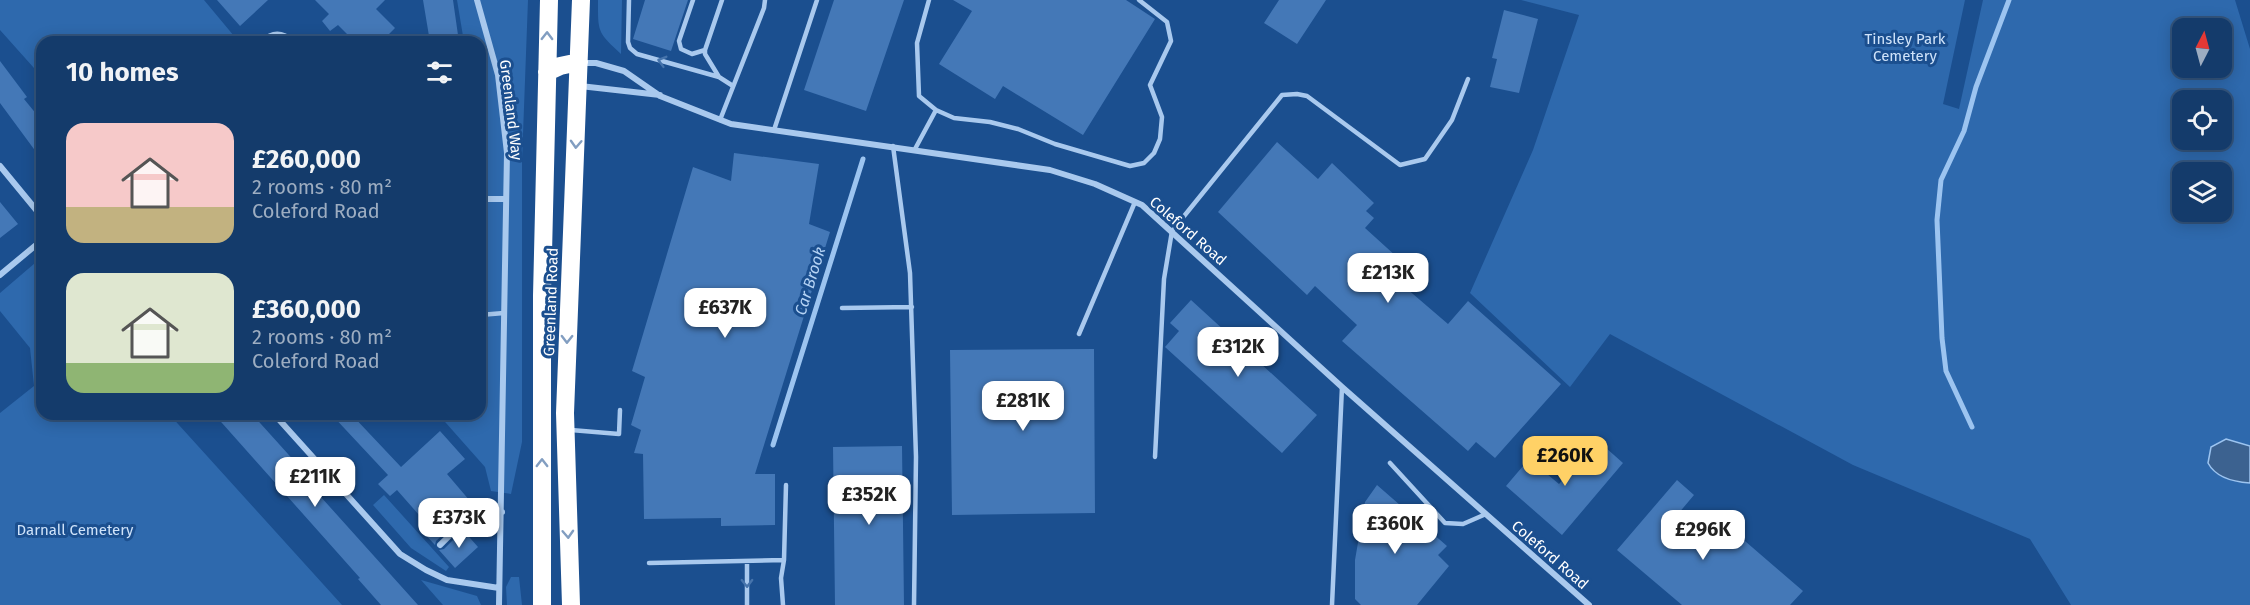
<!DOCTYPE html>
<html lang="en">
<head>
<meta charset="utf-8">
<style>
  :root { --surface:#143b6b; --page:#1d4271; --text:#f1f3f6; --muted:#9dadc1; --line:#33557e; --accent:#ffd166 }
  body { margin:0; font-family:"Fira Sans",sans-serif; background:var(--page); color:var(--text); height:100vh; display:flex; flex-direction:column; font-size:22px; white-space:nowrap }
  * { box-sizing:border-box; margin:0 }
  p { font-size:20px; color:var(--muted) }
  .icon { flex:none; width:33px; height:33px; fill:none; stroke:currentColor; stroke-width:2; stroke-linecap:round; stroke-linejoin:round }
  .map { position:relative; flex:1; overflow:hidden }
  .details { position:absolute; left:36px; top:36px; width:450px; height:384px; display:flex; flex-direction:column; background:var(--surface); border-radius:18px; box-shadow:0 3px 15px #0003,0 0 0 2px var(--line) }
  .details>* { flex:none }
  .needle { width:39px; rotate:6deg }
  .tools { position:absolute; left:2172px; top:18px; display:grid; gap:12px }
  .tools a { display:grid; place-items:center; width:60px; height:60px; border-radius:12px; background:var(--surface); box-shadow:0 3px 15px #0003,0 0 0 2px var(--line); font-size:30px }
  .price { position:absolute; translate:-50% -51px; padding:0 14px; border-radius:12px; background:#fff; color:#222; font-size:20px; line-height:39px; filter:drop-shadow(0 2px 3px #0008) }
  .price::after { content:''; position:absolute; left:50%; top:36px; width:18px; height:14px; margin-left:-9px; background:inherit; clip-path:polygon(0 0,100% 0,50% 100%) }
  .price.on { background:var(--accent); color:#111 }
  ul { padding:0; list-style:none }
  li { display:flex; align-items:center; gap:18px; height:150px; padding:0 30px }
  li span { display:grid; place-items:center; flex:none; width:168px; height:120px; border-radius:18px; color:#555 }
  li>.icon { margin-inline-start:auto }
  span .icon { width:72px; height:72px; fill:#fffc; stroke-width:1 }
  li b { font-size:26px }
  h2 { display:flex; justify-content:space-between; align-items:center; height:72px; padding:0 30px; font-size:26px }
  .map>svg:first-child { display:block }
  .green { fill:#2e69ad; fill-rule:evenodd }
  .water { fill:#3c6290; stroke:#9cc4f0; stroke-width:1.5 }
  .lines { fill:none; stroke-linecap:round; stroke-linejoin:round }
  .stream { stroke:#9cc4f0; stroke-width:5 }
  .building { fill:#4478b7 }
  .lane { stroke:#a9c9ee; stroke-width:4.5 }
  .street { stroke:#a9c9ee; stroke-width:6 }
  .highway { stroke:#fff; stroke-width:18 }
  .oneway { stroke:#829ec1 }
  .oneway2 { stroke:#4674ac }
  .labels { text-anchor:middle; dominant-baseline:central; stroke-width:6; stroke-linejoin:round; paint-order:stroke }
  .park-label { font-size:15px; fill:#cfe3fa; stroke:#1b4f8f }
  .street-label { font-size:15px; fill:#fff; stroke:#1b4f8f }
  .water-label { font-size:16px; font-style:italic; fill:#b5d3f5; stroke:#1b4f8f }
</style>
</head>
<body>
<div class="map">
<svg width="2250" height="605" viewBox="0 0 2250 605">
  <rect width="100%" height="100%" fill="#1b4f8f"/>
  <path class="green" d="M0 0H204L239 42H42V77L0 30Z
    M457 0H528L522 161V442L511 494 491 491 485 467 438 414H480V168L486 166 480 133V42H464Z
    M598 0H622L621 54C597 32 598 32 598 0Z
    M1521 0H1965L1943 104 1959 109 1983 0H2235L2250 49V605H2071L2030 539 1853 465 1610 334 1570 387 1470 293 1533 150 1579 15ZM2182 28H2222V68H2182ZM2182 100H2222V140H2182ZM2182 172H2222V212H2182Z
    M42 257V414H169L342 605H0V413L34 386 30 348 0 311V293Z
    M384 495 449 567 446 571 411 548 373 505Z
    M511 577H519L522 605H507L506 587Z
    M421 580 477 596 481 605H443Z"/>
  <path class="water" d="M2226 439 2250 446V483C2234 482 2216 478 2208 463L2211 447Z"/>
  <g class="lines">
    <path class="stream" d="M1972 427 1946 371 1942 338 1937 220 1941 180 1964 131 1976 87 2009 0
      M773 445 863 159"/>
  </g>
  <path class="building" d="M217 0H268L240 26Z
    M315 0H385L376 9 395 28 381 42H355L338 25 330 31 322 21 329 14Z
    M423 0H453L459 42H430Z
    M645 0H688L671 51 633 39Z
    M834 0H904L866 111 804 90Z
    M953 0H1126L1155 19 1083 135 1003 86 995 99 939 64 972 11Z
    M1279 0H1326L1297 44 1264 23Z
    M1504 10 1538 19 1519 93 1490 87 1497 59 1492 58Z
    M0 61 27 97 24 99 42 121V160L0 103Z
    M1277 142 1318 179 1332 163 1374 203 1366 211 1374 218 1365 228 1397 257 1385 270 1448 324 1468 301 1561 384 1495 458 1476 442 1468 451 1342 341 1357 325 1315 286 1307 295 1218 212Z
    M734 153 819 164 809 224 830 232 755 474H775V525L721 526V518L644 519 643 454 634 453 641 430 631 425 645 377 632 371 693 167 731 181Z
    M0 202 18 224 0 238Z
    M1191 300 1317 415 1282 453 1165 347 1179 331 1170 323Z
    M1094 349 1095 513 952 515 950 350Z
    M214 414H252L297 464 294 467 418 605H381L358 579 360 578Z
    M331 414H351L401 467 440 431 465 459 447 474 470 501 452 518 456 522 436 541 435 545 421 530 427 524 397 490 390 496 378 484 388 475Z
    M1597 440 1623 463 1562 535 1506 486 1529 459 1559 484Z
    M902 446 904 605H835L833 447Z
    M1677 480 1694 495 1678 514 1717 546 1731 529 1803 591 1790 605H1682L1617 550Z
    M1377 485 1447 546 1438 555 1449 566 1417 605H1361L1355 599V560L1365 502Z
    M463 530 478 547 455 568 439 550 444 549Z"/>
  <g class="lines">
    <path class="lane" d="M629 0 628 42 630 48 637 54 719 77 733 86
      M693 0 679 41 681 49 692 54 705 50 722 0
      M929 0 917 43 919 96 936 110 954 118 990 122 1018 129 1055 144 1130 166 1144 163 1154 153 1160 139 1162 117 1150 85 1171 41 1167 22 1139 0
      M705 50V54L719 77
      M720 120 764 8 765 0
      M774 130 817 0
      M893 146 910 273 916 457 914 605
      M915 149 936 110
      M842 308 912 307
      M480 315 504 313
      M1079 334 1135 202
      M571 430 619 434 620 410
      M1155 457 1164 279 1172 231 1282 95 1297 94 1307 96 1400 165 1425 159 1452 120 1468 79
      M1390 463 1445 523 1463 524 1486 514
      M747 561V605
      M649 563 784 560
      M783 605 781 578 784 560 786 485
      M1332 605 1342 387"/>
    <path class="street" d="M477 0 498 75 507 153 499 605
      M263 42C272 32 282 32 293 42
      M581 63H596L624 71 660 96 731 124 1050 170 1095 184 1142 205 1342 387 1589 605
      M580 86 660 95
      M0 166 42 217
      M480 199H506
      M0 275 42 240
      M274 414 400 554 426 570 447 580 499 588
      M440 545C464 522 466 514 502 512"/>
    <path class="highway" d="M547 72 560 66 579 62
      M542 605V296L549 0
      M571 605 565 413 581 0"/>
  </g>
  <defs><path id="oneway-chevron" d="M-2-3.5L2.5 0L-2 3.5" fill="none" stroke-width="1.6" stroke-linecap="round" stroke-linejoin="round" transform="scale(1.5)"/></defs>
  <g class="oneway">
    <use href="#oneway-chevron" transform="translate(547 36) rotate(-89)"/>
    <use href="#oneway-chevron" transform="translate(576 144) rotate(93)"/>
    <use href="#oneway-chevron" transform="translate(567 339) rotate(91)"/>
    <use href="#oneway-chevron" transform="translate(542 463) rotate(-90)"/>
    <use href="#oneway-chevron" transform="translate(568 534) rotate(87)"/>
  </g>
  <g class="oneway2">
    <use href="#oneway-chevron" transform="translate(662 61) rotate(-164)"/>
    <use href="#oneway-chevron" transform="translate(747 583) rotate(89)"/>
  </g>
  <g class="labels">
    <g class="park-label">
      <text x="1905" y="39">Tinsley Park<tspan x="1905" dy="17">Cemetery</tspan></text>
      <text x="75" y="530">Darnall Cemetery</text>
    </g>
    <g class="street-label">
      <text transform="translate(511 110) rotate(83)">Greenland Way</text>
      <text transform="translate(1188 231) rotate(41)">Coleford Road</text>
      <text transform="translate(551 302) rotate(-88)">Greenland Road</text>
      <text transform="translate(1550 555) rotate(41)">Coleford Road</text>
    </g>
    <g class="water-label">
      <text transform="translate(810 281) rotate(-73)">Car Brook</text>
    </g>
  </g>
</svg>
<div class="tools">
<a><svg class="needle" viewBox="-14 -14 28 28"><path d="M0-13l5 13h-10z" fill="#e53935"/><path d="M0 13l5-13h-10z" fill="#9dadc1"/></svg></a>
<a><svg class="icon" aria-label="locate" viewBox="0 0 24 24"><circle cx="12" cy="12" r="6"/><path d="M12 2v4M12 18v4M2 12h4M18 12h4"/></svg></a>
<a><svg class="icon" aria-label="layers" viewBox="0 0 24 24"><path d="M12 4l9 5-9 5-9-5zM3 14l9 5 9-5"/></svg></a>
</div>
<b class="price" style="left:1388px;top:304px">£213K</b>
<b class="price" style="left:725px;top:339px">£637K</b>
<b class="price" style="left:1238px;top:378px">£312K</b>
<b class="price" style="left:1023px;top:432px">£281K</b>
<b class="price on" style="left:1565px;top:487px">£260K</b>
<b class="price" style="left:315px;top:508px">£211K</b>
<b class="price" style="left:869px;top:526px">£352K</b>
<b class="price" style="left:459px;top:549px">£373K</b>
<b class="price" style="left:1395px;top:555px">£360K</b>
<b class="price" style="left:1703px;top:561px">£296K</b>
<section class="details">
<h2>10 homes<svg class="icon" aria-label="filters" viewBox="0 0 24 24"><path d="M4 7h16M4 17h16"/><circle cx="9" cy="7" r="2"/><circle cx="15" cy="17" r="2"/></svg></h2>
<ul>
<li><span style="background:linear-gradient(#f6c9c9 70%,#c2b280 0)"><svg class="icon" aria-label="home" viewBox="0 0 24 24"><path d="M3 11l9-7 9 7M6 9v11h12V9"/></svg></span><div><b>£260,000</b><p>2 rooms · 80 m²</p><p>Coleford Road</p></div></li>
<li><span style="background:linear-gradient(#dfe7d0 75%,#8fb573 0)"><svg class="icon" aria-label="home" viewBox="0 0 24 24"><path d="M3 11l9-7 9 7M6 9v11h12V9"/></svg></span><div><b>£360,000</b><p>2 rooms · 80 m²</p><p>Coleford Road</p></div></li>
</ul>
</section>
</div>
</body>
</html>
